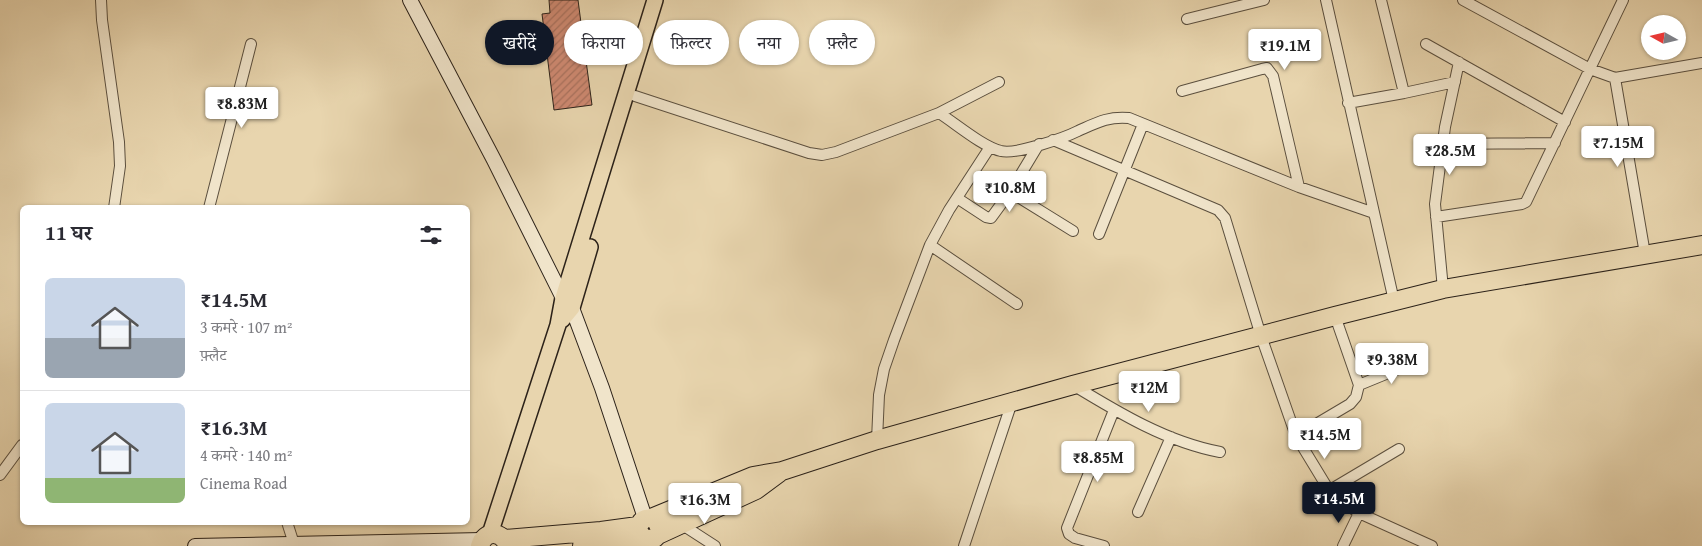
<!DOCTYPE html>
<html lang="hi">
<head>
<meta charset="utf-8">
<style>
  :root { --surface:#fff; --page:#f7f7f7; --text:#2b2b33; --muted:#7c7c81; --line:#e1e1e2; --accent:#111827 }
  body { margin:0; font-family:"Gentium Book Plus","Noto Serif Devanagari",serif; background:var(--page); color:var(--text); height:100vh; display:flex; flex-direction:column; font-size:19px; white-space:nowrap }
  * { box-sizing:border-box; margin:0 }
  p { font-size:16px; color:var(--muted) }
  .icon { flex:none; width:28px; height:28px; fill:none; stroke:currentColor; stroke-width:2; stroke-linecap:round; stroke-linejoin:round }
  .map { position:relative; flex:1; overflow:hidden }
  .side { position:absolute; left:20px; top:205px; width:450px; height:320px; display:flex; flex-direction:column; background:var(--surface); border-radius:8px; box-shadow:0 1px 4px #0004 }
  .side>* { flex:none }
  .top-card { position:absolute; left:485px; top:20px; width:475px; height:45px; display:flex; gap:10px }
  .needle { width:32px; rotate:278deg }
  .fabs { position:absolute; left:1641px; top:15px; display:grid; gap:10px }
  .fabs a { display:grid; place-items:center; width:45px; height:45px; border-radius:50%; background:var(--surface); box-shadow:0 1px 4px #0004; font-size:25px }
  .price { position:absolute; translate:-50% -42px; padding:0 11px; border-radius:5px; background:#fff; color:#222; font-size:16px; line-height:32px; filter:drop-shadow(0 1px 2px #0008) }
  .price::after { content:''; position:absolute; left:50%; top:30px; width:15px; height:11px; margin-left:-8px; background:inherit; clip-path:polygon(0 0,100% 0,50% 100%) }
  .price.active { background:var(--accent); color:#fff }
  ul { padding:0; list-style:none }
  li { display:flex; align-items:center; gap:15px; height:125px; padding:0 25px }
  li+li { border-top:1px solid var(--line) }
  li span { display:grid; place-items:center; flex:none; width:140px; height:100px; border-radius:8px; color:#555 }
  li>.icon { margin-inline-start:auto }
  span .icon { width:60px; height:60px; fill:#fffc; stroke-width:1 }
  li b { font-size:21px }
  h2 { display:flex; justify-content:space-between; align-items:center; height:60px; padding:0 25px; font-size:21px }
  .chip { padding:0 18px; border-radius:22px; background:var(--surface); box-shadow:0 1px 4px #0004; font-size:18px; line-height:45px }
  .chip.active { background:var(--accent); color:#fff }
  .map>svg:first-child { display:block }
  .building { fill:url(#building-hatch); stroke:#2c2219 }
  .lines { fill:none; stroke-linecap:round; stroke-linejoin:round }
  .street-casing { stroke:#5b4f3e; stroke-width:12 }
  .secondary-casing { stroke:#2c2219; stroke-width:16 }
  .primary-casing { stroke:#2c2219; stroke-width:18 }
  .highway-casing { stroke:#2c2219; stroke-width:20 }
  .street { stroke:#f0e4ca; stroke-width:10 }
  .secondary { stroke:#f0e4ca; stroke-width:14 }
  .primary { stroke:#e8d5ae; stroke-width:15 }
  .highway { stroke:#e8d5ae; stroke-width:18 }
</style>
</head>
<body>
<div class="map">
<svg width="1702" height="546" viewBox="0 0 1702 546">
  <defs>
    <pattern id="building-hatch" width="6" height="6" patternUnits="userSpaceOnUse" patternTransform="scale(1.25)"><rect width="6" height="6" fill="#ce8971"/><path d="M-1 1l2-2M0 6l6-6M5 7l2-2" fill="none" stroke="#a7705c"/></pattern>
  </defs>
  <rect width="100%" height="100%" fill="#e8d5ae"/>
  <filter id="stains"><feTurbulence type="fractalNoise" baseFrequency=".004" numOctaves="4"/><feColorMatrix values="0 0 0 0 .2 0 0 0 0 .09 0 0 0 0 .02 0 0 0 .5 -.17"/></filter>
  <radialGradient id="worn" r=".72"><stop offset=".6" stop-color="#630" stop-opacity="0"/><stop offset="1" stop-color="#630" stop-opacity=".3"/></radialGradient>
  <path class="building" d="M549 0H578L581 23 598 21 601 44 584 46 592 105 554 110 542 14 550 13Z"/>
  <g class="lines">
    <defs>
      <path id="street" d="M101 0 102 20 119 142 120 166 114 208
        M1326 0 1394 301
        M1381 0 1404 93
        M1463 0 1590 69 1615 78 1702 63
        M1187 19 1264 0
        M1426 44 1565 122
        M1615 78 1645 254
        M1182 91 1262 69 1267 68 1273 76 1299 187
        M635 96 809 153 822 155 836 152 939 113 999 82
        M1348 103 1404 93 1455 82
        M939 113C955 123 983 147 1001 151 1015 155 1064 138 1078 131 1096 123 1108 116 1129 118L1299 187 1374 213
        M1053 140 1218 210 1225 218 1261 336 1296 436 1327 487 1340 500 1359 513 1432 546
        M1443 144 1555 143
        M1010 192 1073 231
        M957 198 986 217 991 218 1010 192 1039 144
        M209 208 251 44
        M1436 217 1522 204 1526 202 1623 0
        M1099 234 1143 124
        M930 245 1017 304
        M1443 289 1435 204 1445 127 1459 62
        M1073 385C1119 413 1167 442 1220 452
        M1359 385 1415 362
        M1296 436 1350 404 1356 397 1359 385 1335 316
        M877 440 879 395 884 369 894 340 930 245 949 210 990 147
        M0 475 22 445
        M1330 490 1399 449
        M1138 512 1171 437
        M287 522 294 544
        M681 524 715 546
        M964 546 1012 402
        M1104 546 1075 538 1069 534 1067 528 1114 410
        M1343 546 1359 513"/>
      <path id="secondary" d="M410 0 494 160 563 298 572 308 602 388 645 518
        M195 546 482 540"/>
      <path id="primary" d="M562 320 572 308 590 247
        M490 534 558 325 563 298 655 0"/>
      <path id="highway" d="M651 518 753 476 782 471 877 440 1073 385 1335 316 1443 289 1702 245
        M658 535 756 490 779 473
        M505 539 601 531 638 526
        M480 546C485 529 502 531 508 546
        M582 546 655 538 658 535 660 529 656 520C645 516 639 520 638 531L644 539"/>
    </defs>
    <use href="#street" class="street-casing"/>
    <use href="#secondary" class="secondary-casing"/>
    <use href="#primary" class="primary-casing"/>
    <use href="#highway" class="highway-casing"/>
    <use href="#street" class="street"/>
    <use href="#secondary" class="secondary"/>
    <use href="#primary" class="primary"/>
    <use href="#highway" class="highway"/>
  </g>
  <rect width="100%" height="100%" filter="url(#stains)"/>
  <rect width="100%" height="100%" fill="url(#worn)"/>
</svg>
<div class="fabs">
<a><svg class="needle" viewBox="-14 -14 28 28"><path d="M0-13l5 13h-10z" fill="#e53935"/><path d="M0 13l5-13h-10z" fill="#7c7c81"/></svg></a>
</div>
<b class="price" style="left:1285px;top:71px">₹19.1M</b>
<b class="price" style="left:242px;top:129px">₹8.83M</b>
<b class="price" style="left:1618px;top:168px">₹7.15M</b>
<b class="price" style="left:1450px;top:176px">₹28.5M</b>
<b class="price" style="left:1010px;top:213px">₹10.8M</b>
<b class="price" style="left:1392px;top:385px">₹9.38M</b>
<b class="price" style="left:1149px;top:413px">₹12M</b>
<b class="price" style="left:1325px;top:460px">₹14.5M</b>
<b class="price" style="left:1098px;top:483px">₹8.85M</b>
<b class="price active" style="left:1339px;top:524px">₹14.5M</b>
<b class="price" style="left:705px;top:525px">₹16.3M</b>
<div class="top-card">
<a class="chip active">खरीदें</a>
<a class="chip">किराया</a>
<a class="chip">फ़िल्टर</a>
<a class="chip">नया</a>
<a class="chip">फ़्लैट</a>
</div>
<section class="side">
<h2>11 घर<svg class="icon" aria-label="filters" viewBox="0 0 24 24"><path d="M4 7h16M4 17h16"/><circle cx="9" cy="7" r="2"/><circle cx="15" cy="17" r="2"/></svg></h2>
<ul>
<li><span style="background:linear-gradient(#c9d6e8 60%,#9aa5b1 0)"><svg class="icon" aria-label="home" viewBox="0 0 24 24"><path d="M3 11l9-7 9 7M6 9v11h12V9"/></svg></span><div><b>₹14.5M</b><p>3 कमरे · 107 m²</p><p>फ़्लैट</p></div></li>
<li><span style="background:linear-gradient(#c9d6e8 75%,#8fb573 0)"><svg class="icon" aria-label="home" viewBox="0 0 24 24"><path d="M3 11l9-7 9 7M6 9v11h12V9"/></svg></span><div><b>₹16.3M</b><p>4 कमरे · 140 m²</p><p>Cinema Road</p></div></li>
</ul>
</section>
</div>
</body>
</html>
